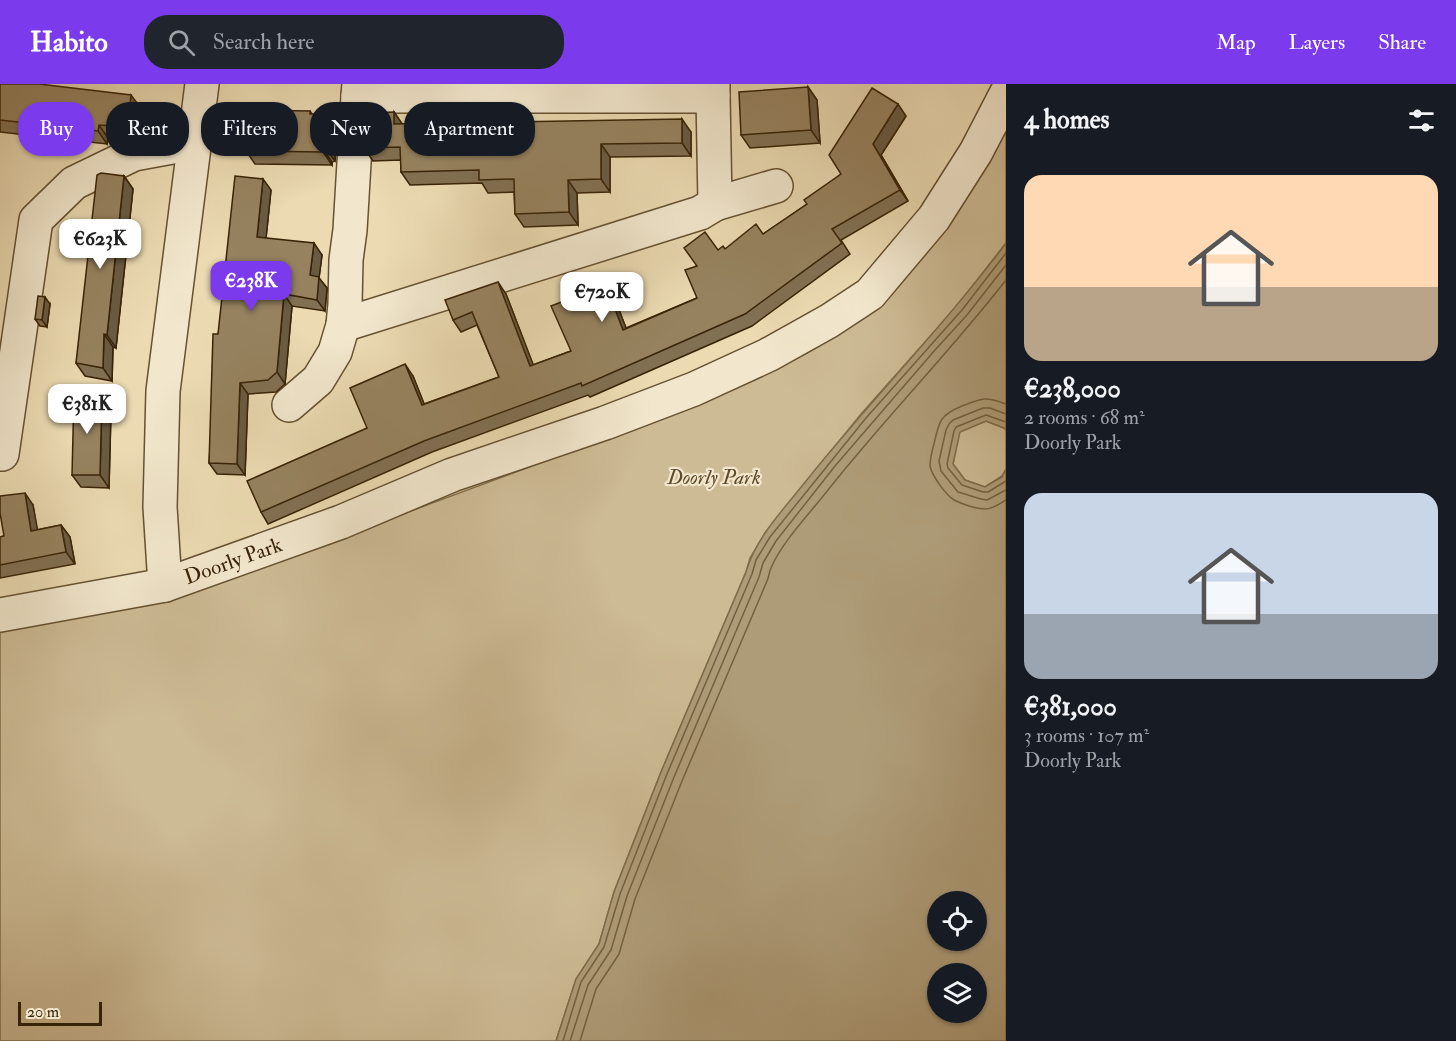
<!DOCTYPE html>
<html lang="en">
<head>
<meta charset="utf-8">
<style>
  :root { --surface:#171b24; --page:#20242c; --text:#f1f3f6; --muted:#9ea1a6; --accent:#7c3aed }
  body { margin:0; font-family:"IM FELL Double Pica",serif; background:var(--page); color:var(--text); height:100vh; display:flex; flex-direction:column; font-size:22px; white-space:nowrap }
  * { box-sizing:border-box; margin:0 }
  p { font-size:20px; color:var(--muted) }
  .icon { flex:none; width:33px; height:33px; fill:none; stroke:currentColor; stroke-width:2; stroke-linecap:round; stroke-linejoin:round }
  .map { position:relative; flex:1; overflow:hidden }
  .drawer { display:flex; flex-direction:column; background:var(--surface); width:450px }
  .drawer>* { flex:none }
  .banner { position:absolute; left:18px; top:18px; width:570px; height:54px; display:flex; gap:12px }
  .buttons { position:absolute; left:927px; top:807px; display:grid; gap:12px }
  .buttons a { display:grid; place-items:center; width:60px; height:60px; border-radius:50%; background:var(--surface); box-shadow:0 2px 4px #0004; font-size:30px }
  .scale { position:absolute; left:18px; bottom:15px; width:84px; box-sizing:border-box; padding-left:6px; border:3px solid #392306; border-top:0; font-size:16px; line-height:21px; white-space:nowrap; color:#392306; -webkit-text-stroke:4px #f2e7cd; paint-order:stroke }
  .price { position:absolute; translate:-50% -51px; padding:0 14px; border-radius:12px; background:#fff; color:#222; font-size:20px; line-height:39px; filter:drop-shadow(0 2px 3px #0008) }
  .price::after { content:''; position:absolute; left:50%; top:36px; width:18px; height:14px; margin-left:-9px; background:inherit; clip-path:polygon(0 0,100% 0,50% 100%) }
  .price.selected { background:var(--accent); color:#fff }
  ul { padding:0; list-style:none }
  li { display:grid; align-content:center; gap:12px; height:318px; padding:0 18px }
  li span { display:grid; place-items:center; height:186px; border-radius:18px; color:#555 }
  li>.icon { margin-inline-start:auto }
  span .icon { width:108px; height:108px; fill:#fffc; stroke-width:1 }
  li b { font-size:26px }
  h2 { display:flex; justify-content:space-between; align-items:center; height:72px; padding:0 18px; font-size:26px }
  .chip { padding:0 21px; border-radius:24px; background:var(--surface); box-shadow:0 2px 4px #0004; font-size:21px; line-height:54px }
  .chip.selected { background:var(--accent); color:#fff }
  header { display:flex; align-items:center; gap:36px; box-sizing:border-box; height:84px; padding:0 30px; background:var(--accent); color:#fff }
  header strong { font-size:28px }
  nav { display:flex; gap:33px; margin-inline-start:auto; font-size:21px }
  .search { width:420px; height:54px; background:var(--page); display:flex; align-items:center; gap:15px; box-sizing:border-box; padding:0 21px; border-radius:24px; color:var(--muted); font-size:22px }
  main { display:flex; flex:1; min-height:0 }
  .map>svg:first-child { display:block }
  .green { fill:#cdbb95; stroke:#836f4e; stroke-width:1.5 }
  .water { fill:#ae9c78; stroke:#7f6c4a; stroke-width:1.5; fill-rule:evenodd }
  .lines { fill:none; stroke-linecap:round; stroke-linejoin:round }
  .shore { stroke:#74603f; stroke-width:1.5 }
  .minor-casing { stroke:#665131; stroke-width:36 }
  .minor { stroke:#f2e7cd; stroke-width:33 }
  .wall { fill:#817052; stroke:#392306; stroke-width:1.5 }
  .shaded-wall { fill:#695b42; stroke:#392306; stroke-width:1.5 }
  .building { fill:#96825f; stroke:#392306; stroke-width:1.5 }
  .labels { text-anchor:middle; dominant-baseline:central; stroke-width:4.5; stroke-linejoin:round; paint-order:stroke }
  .park-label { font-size:21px; font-style:italic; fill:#5e492a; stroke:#f2e7cd }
  .street-label { font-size:21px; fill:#392306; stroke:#f2e7cd }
</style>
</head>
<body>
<header>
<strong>Habito</strong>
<div class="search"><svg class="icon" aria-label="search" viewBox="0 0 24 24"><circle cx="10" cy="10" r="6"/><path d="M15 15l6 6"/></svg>Search here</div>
<nav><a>Map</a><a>Layers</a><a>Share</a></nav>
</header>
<main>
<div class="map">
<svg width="1006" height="957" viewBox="0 0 1006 957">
  <rect width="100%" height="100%" fill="#ebdab2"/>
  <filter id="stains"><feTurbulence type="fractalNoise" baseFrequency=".00333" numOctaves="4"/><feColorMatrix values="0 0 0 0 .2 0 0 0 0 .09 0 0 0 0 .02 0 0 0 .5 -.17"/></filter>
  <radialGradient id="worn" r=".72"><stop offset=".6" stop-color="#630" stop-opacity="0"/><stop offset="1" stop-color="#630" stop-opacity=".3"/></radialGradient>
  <path class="green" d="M1006 44V159L957 222 861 330 765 449 750 474 746 488 661 688 614 808 599 860 576 895 556 957H0V547L26 542 254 485 705 318 807 269 844 247 879 219Z
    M986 337 1004 344 1006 346V385L1002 392 985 403 965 396 953 380 959 348Z"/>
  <path class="water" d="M1006 159V346L1004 344 986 337 960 348 953 380 965 396 985 403 1002 393 1006 385V957H556L576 895 599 860 614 808 661 688 746 488C756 453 784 425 806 397 871 316 944 242 1006 159ZM938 818H976V856H938ZM938 890H976V928H938Z"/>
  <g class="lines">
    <path class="shore" d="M1006 320C985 312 982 314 962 322 940 331 939 337 934 360 932 367 930 375 930 382 932 392 946 411 954 416 962 420 976 425 985 425 993 425 999 420 1006 416
      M1006 330 990 324H983L953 336 949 340 946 346 939 377 941 387 958 408 981 415 987 416 1006 406
      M1006 338 986 331 956 343 954 347 947 380 948 384 962 401 983 408H988L1006 397
      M563 957 581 898 604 863 620 810 667 690 752 490 756 476 770 453 866 334 962 226 1006 169
      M570 957 588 901 611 866 627 812 674 693 759 493 763 479 776 457 835 382 935 266 967 231 1006 181
      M580 957 596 905 619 870 635 815 682 697 767 497C769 493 769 488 771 484 781 459 811 428 828 406 885 334 950 268 1006 196"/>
    <defs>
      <g id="minor">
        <path d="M359 0 358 12H713V0"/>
        <path d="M358 12 350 146 346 176 345 220 343 241 700 129 715 120 713 12"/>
        <path d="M715 120 776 102"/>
        <path d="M289 321 318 296 335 268 343 241"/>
        <path d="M2 370 36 136 74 99 134 70 194 59"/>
        <path d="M165 501 160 423 163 307 202 0"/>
        <path id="s1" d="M0 531 165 501 341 438 452 391 605 339 694 305 768 271 829 237 870 210 934 134 976 68 1006 10"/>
      </g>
    </defs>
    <use href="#minor" class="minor-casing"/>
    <use href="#minor" class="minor"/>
  </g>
  <path class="wall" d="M0 0 140 23 137 50 122 55 108 54 107 60 0 48Z
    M808 3 817 16 820 59 750 64 741 51Z
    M310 27 312 30 337 43 335 77 332 78V81L255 80 246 67Z
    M394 28 402 40 691 48V72L610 73V108L577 109 578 141 524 143 515 130 514 108 488 109 482 99 410 101 401 88V76L373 77 364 64Z
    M906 32 881 71 908 117 841 156 850 170 752 242 590 313 588 311 432 368 268 440 261 428 367 344 413 292 424 320 499 293 477 241 461 248 453 236 506 210 533 281 571 267 606 201 614 213 626 244 697 214 696 182 718 166 725 165 763 150 807 120Z
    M124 92 133 105 116 264 113 263 112 297 85 292 76 279Z
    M271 106 266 154 322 171 319 194 327 204 325 227 292 222 285 300 276 308 248 310 245 391 217 390 209 379 218 250Z
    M50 220 47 243 40 242 35 235Z
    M111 327 109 404 81 403 72 391Z
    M33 421 37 446 61 441 70 453 75 480 0 494V453L4 452Z"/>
  <path class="shaded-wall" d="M808 3 817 16 820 59 811 46Z
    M131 11 140 23 137 50 128 37Z
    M898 20 906 32 881 71 908 117 900 106 873 60Z
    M394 28 403 41 394 40Z
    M328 30 337 43 335 77 326 65Z
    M682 35 691 48V72L682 59Z
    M99 41 108 54 107 60 98 47Z
    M601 60 610 73V108L601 95Z
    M323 65 332 78V81L323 68Z
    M124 92 133 105 116 264 107 251Z
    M263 95 271 106 265 164 257 153Z
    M568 96 577 109 578 141 569 128Z
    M314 159 322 171 319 194 327 204 325 227 317 216 310 191Z
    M498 198 506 210 538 293 530 282Z
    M606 201 614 213 631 257 623 246Z
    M284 210 292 222 285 300 277 288Z
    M45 213 50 220 47 243 42 236Z
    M104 250 113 263 112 297 103 284Z
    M405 280 413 292 429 332 422 321Z
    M240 299 248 310 245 391 237 380Z
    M102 314 111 327 109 404 100 391Z
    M25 409 33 421 40 459 31 447Z
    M61 441 70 453 75 480 66 468Z"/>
  <path class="building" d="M0 0H39L131 11 128 37 113 42 99 41 98 47 0 36Z
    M808 3 811 46 741 51 739 8Z
    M872 4 898 20 873 60 900 106 832 145 842 159 745 230 582 302 581 299 424 357 261 428 247 397 367 344 350 304 405 280 422 321 499 293 472 228 453 236 445 216 498 198 530 282 571 267 551 222 606 201 623 246 697 214 685 186 697 182 684 164 705 148 718 166 723 162 725 165 756 140 763 150 807 120 804 116 841 90 829 71Z
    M247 26 310 27V30H328L326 65H323V68L246 67Z
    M394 28V40L682 35V59L601 60V95L568 96 569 128 515 130 514 95 479 96V86L401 88 400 63 364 64 366 29Z
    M101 89 124 92 107 251 104 250 103 284 76 279 97 91Z
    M235 92 263 95 257 153 314 159 310 191 319 193 317 216 284 210 277 288 268 296 240 299 237 380 209 379 213 250H218Z
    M38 212 45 213 42 236 35 235Z
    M74 310 102 314 100 391H72Z
    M25 409 31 447 61 441 66 468 0 481V453L4 452 0 429V412Z"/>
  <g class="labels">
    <g class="park-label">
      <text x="714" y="393">Doorly Park</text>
    </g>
    <g class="street-label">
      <text stroke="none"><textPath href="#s1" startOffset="240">Doorly Park</textPath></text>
    </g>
  </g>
  <rect width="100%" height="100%" filter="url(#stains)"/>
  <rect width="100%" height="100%" fill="url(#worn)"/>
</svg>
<div class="buttons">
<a><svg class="icon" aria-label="locate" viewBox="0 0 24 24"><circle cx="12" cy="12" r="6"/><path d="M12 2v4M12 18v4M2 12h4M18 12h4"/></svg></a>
<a><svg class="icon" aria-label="layers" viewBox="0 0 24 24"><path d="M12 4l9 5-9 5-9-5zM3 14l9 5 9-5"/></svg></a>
</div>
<div class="scale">20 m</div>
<b class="price" style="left:100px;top:186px">€623K</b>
<b class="price selected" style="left:251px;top:228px">€238K</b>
<b class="price" style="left:602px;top:239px">€720K</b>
<b class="price" style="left:87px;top:351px">€381K</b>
<div class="banner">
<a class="chip selected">Buy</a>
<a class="chip">Rent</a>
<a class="chip">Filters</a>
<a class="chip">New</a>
<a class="chip">Apartment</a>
</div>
</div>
<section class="drawer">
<h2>4 homes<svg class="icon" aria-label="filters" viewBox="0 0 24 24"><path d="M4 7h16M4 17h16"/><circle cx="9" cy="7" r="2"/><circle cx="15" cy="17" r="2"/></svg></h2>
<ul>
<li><span style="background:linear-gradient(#ffd9b3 60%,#b9a48a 0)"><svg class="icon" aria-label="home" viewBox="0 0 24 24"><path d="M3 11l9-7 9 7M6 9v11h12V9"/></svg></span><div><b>€238,000</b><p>2 rooms · 68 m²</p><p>Doorly Park</p></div></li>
<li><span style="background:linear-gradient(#c9d6e8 65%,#9aa5b1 0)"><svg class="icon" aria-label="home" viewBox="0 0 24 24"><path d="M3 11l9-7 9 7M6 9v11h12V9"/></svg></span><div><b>€381,000</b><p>3 rooms · 107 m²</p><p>Doorly Park</p></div></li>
</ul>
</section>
</main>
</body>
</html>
